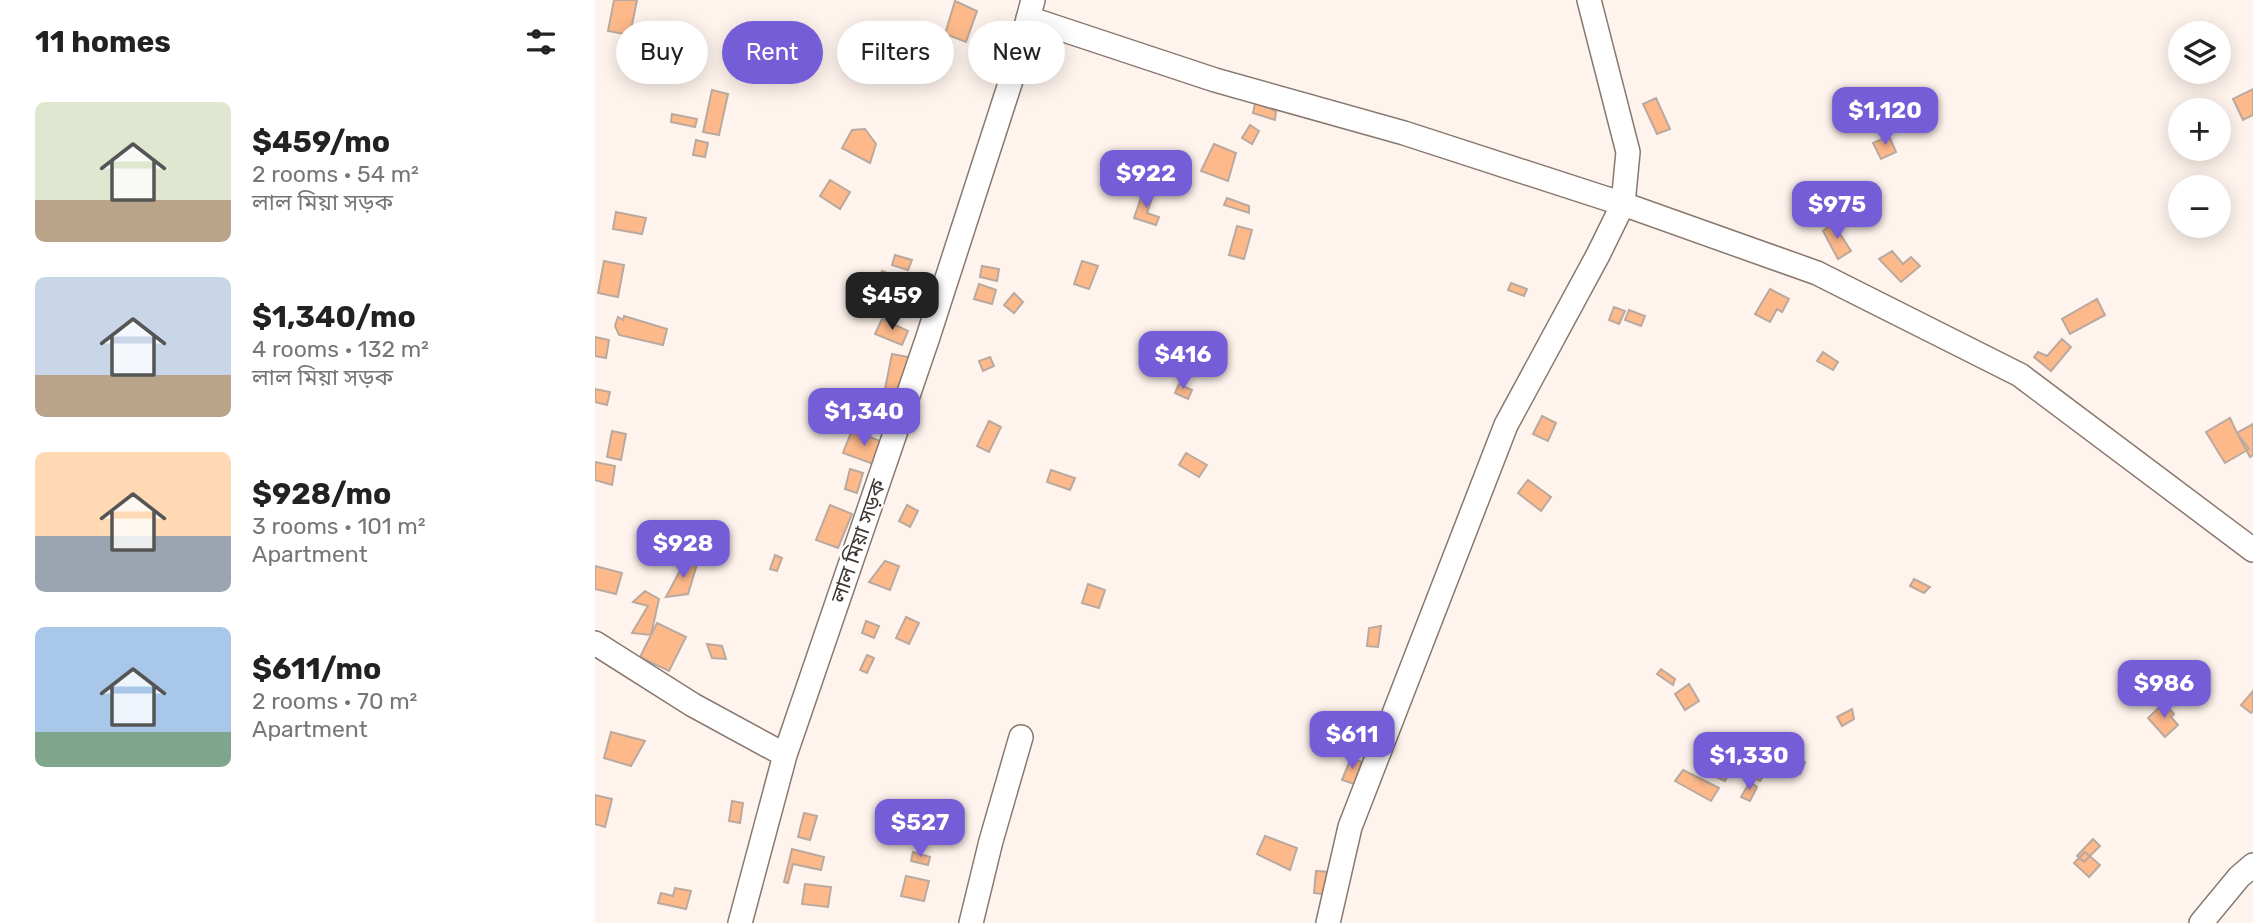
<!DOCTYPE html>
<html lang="en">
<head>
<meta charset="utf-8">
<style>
  :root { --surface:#fff; --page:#f6f6f6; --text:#222; --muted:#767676; --accent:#745dd7 }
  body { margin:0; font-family:Rubik,"Noto Sans Bengali",sans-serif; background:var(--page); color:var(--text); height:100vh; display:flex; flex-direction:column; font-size:26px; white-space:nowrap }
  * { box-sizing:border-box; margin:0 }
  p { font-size:23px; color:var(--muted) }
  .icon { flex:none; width:38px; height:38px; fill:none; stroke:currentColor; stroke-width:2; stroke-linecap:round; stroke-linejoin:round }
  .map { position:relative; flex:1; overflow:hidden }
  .details { display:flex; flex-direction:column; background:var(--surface); width:595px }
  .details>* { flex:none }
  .banner { position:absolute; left:21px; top:21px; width:665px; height:63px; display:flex; gap:14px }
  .fabs { position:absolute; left:1573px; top:21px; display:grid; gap:14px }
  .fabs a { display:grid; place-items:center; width:63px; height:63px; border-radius:50%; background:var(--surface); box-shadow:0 4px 18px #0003; font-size:35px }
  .price { position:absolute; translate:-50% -60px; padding:0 16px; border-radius:14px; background:var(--accent); color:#fff; font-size:23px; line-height:46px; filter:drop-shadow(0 2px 4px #0008) }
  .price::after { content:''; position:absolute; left:50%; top:42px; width:21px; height:16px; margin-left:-10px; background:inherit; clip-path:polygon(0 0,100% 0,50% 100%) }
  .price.on { background:#222; color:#fff }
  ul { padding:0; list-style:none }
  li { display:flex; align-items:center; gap:21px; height:175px; padding:0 35px }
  li span { display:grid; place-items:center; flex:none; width:196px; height:140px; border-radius:10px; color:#555 }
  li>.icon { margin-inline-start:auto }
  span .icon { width:84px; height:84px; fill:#fffc; stroke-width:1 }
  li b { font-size:30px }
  h2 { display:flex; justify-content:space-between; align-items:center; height:84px; padding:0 35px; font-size:30px }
  .pill { padding:0 24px; border-radius:32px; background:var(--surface); box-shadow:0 4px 18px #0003; font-size:24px; line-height:63px }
  .pill.on { background:var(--accent); color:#fff }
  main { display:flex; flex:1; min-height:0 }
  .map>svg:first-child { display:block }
  .building { fill:#fdb98a; stroke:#baa99e; stroke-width:2 }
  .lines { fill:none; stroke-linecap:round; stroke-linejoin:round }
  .minor-casing { stroke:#88796f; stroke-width:26 }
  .minor { stroke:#fff; stroke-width:23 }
  .labels { text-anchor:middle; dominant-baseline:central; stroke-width:5; stroke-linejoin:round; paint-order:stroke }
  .street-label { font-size:21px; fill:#3d3632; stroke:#fff }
</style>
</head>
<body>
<main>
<section class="details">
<h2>11 homes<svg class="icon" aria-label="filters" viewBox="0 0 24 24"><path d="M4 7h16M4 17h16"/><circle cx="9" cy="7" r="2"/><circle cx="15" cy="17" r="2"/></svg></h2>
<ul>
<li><span style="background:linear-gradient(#dfe7d0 70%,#b9a48a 0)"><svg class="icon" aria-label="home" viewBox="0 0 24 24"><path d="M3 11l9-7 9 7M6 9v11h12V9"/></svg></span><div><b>$459/mo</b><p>2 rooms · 54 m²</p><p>লাল মিয়া সড়ক</p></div></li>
<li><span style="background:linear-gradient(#c9d6e8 70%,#b9a48a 0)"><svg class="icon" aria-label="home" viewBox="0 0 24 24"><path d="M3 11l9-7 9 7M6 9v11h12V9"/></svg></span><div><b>$1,340/mo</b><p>4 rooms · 132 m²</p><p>লাল মিয়া সড়ক</p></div></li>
<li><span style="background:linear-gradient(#ffd9b3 60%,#9aa5b1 0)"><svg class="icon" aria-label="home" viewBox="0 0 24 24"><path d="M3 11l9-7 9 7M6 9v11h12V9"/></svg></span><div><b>$928/mo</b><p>3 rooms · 101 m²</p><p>Apartment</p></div></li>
<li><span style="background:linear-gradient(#a9c7e8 75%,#7fa58c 0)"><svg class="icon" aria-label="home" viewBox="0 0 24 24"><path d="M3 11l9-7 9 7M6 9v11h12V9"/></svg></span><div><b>$611/mo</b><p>2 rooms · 70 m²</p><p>Apartment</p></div></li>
</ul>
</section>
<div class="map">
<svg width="1658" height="923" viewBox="0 0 1658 923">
  <rect width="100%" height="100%" fill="#fff4ed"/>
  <path class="building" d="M19 0H42L35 35 13 31Z
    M360 1 382 11 371 42 350 34Z
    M298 32 331 39 323 80 289 73Z
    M1624 58 1630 69 1607 81 1602 72H1624Z
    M1658 89V115L1648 120 1638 99Z
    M117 90 133 94 124 135 108 132Z
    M1061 98 1075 129 1062 134 1048 104Z
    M660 103 681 111 680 120 658 113Z
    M77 114 102 119 100 127 76 122Z
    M655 125 664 131 657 144 647 138Z
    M270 129 281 144 275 163 247 148 257 130Z
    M1294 136 1301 152 1286 159 1278 143Z
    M101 140 113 143 110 157 98 155Z
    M619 144 641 153 633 181 606 171Z
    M235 180 255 192 245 209 225 196Z
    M548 192 558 195 552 213 564 217 561 225 539 218Z
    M632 198 654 206V213L629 205Z
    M21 212 51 218 47 234 18 229Z
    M1238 223 1256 251 1243 259 1228 231Z
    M642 226 657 230 649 259 634 255Z
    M1297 251 1308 264 1316 257 1325 266 1306 282 1284 259Z
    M300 255 317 260 313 270 297 265Z
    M9 261 29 265 23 297 3 293Z
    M487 261 503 266 494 289 479 284Z
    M387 266 404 269 402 281 385 277Z
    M287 271 306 278 302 288 283 281Z
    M916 283 932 289 929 296 913 290Z
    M384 284 401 290 397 304 379 299Z
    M1175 289 1194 299 1187 312 1182 309 1175 322 1160 314Z
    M419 293 428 302 419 313 409 305Z
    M1502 299 1510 315 1475 334 1467 319Z
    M1019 307 1030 311 1024 324 1014 320Z
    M1034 310 1050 316 1046 326 1030 320Z
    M29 316 72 329 68 345 24 335 20 326 23 317 28 320Z
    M287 319 313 331 307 345 280 334Z
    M0 337 14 340 11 358 0 356Z
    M1467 339 1476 347 1456 371 1439 357 1443 352 1452 356Z
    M1228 352 1243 362 1238 370 1222 361Z
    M297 354 319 358 311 398 289 394Z
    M395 357 399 366 388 371 384 361Z
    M584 384 597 390 593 399 580 393Z
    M0 389 15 392 12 405 0 402Z
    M947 416 961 423 953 441 938 434Z
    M1635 418 1642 433 1654 449 1630 463 1611 432Z
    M394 421 406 427 394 452 382 446Z
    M1658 424V455L1655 457 1642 433Z
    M257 430 290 443 281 465 248 453Z
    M17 431 31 434 26 460 12 457Z
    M591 453 612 465 604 477 584 465Z
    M0 462 20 466 17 485 0 480Z
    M255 469 268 473 262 493 250 489Z
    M456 470 480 478 475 490 452 482Z
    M933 480 956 497 946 511 923 493Z
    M235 505 257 514 243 548 221 540Z
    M312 505 323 511 315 527 304 521Z
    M180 555 187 558 182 571 175 569Z
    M103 561 93 594 71 597 89 563Z
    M290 561 304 566 295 590 274 582Z
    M0 566 27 573 21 594 0 589Z
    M1319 579 1335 587 1329 593 1315 586Z
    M493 584 510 590 504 608 487 603Z
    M50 591 64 599 56 635 37 633 53 606 38 602Z
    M311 617 324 623 314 644 301 638Z
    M271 621 284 626 279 638 267 633Z
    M62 623 91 637 74 671 45 657Z
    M786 626 783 647 772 646 774 628Z
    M112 644 127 646 131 659 117 658Z
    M272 655 279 658 272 673 265 670Z
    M1066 669 1080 679 1078 685 1062 674Z
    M1094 684 1104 701 1090 710 1080 694Z
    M1658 691V711L1656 713 1646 705Z
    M1569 703 1579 714 1576 717 1583 725 1570 737 1553 718Z
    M1257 709 1259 719 1247 726 1242 717Z
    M16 732 50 741 36 766 9 758Z
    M1188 753 1210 762 1205 774 1183 765Z
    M756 758 767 762 759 784 747 780Z
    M1118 761 1137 769 1130 781 1112 773Z
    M1153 762 1171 772 1165 781 1147 771Z
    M1088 770 1124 788 1116 801 1080 781Z
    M1155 782 1162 787 1155 801 1146 797Z
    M0 795 17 799 10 827 0 824Z
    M137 801 148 803 145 823 134 821Z
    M209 813 222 816 215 840 203 837Z
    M670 836 702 848 695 870 662 854Z
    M1498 839 1505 846 1489 862 1482 856Z
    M197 849 229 857 226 870 198 864 193 883 189 882Z
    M318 852 335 857 333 865 316 861Z
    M1490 852 1505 865 1494 877 1479 863Z
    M721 871 736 872 734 895 719 893Z
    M311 876 334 881 329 901 306 896Z
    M210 884 236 887 233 907 207 904Z
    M80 888 96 891 91 909 63 903 66 893 78 896Z"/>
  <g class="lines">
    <defs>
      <path id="minor" d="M433 18 620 80 809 133 1028 204 1222 273 1425 375 1658 550
        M0 643 98 705 190 755
        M145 923 190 755 332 340 420 68 438 0
        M376 923 396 841 426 737
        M733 923 755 827 911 425 1003 255 1028 204 1033 152 994 0
        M1606 923 1644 877 1658 865"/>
    </defs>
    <use href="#minor" class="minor-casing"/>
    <use href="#minor" class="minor"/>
  </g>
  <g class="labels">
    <g class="street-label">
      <text transform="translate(263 541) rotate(-71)">লাল মিয়া সড়ক</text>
    </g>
  </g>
</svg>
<div class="fabs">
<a><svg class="icon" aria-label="layers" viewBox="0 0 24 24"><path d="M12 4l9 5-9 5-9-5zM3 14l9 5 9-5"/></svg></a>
<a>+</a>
<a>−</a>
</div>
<b class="price" style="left:1290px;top:147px">$1,120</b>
<b class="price" style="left:551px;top:210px">$922</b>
<b class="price" style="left:1242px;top:241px">$975</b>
<b class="price on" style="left:297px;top:332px">$459</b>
<b class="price" style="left:588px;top:391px">$416</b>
<b class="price" style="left:269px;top:448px">$1,340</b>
<b class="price" style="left:88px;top:580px">$928</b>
<b class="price" style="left:1569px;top:720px">$986</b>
<b class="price" style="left:757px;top:771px">$611</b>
<b class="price" style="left:1154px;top:792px">$1,330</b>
<b class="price" style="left:325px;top:859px">$527</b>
<div class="banner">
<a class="pill">Buy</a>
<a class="pill on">Rent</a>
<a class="pill">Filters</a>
<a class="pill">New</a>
</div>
</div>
</main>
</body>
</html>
